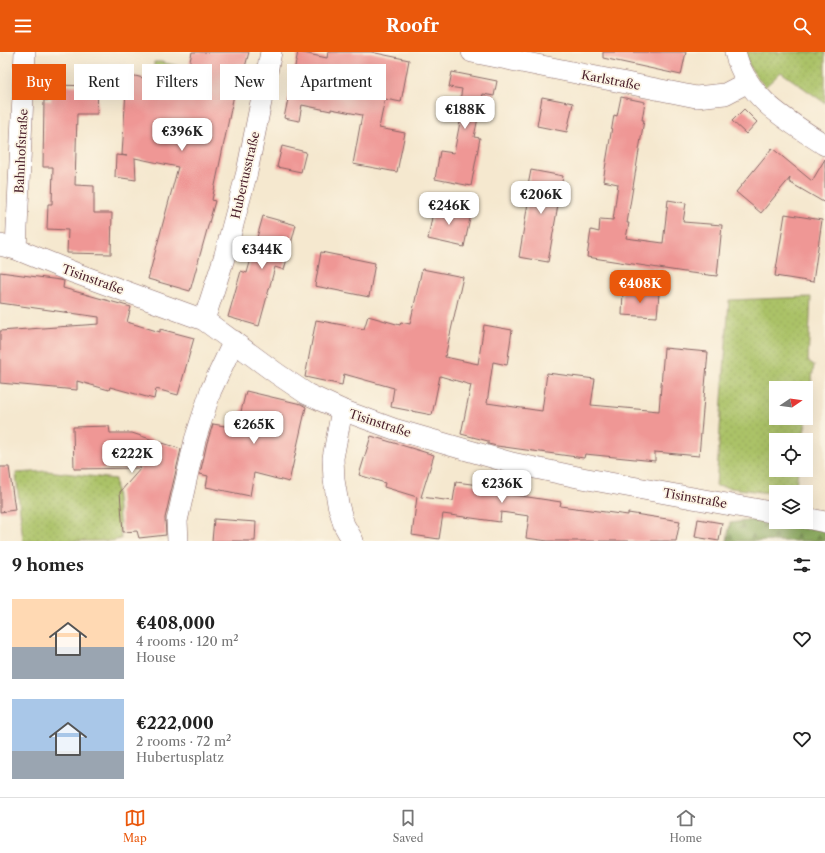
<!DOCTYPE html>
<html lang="en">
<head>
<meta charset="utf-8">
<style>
  :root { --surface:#fff; --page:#f2f2f2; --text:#222; --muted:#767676; --line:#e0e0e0; --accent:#ea580c }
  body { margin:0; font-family:"Libre Caslon Text",serif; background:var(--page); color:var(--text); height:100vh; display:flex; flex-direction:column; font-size:15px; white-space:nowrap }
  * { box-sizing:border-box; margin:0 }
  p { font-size:13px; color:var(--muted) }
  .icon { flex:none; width:22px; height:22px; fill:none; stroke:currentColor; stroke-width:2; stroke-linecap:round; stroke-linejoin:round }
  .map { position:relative; height:489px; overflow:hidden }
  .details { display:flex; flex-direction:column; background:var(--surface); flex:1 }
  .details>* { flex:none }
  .top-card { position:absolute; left:12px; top:12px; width:400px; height:36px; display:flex; gap:8px }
  .needle { width:26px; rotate:77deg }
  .buttons { position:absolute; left:769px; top:329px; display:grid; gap:8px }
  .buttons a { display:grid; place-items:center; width:44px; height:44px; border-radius:0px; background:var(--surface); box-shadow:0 4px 16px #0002; font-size:20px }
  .price { position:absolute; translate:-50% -34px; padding:0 9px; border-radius:8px; background:#fff; color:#222; font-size:13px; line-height:26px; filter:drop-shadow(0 1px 2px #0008) }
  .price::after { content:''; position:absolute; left:50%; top:24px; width:12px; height:9px; margin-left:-6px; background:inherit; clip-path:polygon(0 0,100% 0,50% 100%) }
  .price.on { background:var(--accent); color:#fff }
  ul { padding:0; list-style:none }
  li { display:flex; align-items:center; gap:12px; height:100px; padding:0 12px }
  li span { display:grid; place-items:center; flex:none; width:112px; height:80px; border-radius:0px; color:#555 }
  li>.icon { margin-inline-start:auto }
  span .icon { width:48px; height:48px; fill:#fffc; stroke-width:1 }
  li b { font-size:17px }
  h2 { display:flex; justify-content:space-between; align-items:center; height:48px; padding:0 12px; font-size:17px }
  .pill { padding:0 14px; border-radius:0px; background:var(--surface); box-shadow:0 4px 16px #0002; font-size:14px; line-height:36px }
  .pill.on { background:var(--accent); color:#fff }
  header { display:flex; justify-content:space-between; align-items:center; height:52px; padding:0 12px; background:var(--accent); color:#fff; font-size:18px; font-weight:700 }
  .dock { display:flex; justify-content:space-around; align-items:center; height:56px; border-top:1px solid var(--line); background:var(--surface); font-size:11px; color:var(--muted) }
  .dock a { display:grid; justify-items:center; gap:2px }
  .dock .on { color:var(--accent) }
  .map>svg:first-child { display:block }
  .green { fill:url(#green-dots); stroke:#7a704a; fill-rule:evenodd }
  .forest { fill:url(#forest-firs); stroke:#696444 }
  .building { fill:#ef9795 }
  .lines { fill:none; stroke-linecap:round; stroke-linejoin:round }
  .minor-casing { stroke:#866564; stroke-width:22 }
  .minor { stroke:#fff; stroke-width:21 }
  .labels { text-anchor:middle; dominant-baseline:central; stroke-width:3.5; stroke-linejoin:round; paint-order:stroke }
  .street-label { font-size:12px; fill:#4a1f2b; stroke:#fcf5e5 }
</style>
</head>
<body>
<header><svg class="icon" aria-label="menu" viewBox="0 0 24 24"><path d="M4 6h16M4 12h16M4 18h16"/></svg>Roofr<svg class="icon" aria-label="search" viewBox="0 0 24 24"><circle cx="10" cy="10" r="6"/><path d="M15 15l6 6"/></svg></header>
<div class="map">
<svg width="825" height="489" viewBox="0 0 825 489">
  <defs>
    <pattern id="green-dots" width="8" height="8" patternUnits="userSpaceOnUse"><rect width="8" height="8" fill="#abc268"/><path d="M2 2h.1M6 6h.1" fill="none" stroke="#95a65a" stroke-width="1.8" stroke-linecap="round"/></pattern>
    <pattern id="forest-firs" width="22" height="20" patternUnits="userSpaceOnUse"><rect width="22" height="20" fill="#88a85c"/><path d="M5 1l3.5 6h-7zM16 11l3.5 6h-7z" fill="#71884c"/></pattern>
  </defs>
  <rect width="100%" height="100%" fill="#fcf5e5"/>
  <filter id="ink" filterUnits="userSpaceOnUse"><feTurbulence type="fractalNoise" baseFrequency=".025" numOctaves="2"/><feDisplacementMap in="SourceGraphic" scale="8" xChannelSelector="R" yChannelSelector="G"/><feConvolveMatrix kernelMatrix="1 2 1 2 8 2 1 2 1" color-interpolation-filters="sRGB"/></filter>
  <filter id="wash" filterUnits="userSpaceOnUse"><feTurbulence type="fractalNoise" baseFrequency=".012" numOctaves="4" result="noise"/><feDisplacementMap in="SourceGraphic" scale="16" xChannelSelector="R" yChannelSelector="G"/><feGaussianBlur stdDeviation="0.9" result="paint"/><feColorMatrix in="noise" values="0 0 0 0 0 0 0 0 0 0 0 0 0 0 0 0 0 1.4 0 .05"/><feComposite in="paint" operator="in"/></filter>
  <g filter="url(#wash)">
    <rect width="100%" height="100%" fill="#f5e8cf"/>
    <path class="green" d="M744 0H825V51L781 20 765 35 751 17Z
      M154 10H161L182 15 181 24 154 20Z
      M811 245 808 309 814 313 803 388H776V418H798L795 440H776V442L716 434 729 248ZM776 336H806V366H776Z
      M47 419 115 427 121 487 110 489H23L16 421Z"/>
    <path class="forest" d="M763 467 776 470 825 478V489H727L730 471Z"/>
    <g id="blocks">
      <path class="building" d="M192 0H249L245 15 240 14 212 148 215 149 190 239 148 227 178 115 135 106 136 128 115 125 116 103 127 104 122 103 127 22 184 36Z
        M298 0 327 6 328 0H371L409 8 401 50 385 47 379 76 405 81 397 120 353 112 362 63 331 57V59L302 53 299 69 284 66Z
        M603 0H686L681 23 603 6Z
        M452 20 497 29 494 44 483 42 474 85 480 86 471 134 435 127 440 99 454 101 461 65H457L462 37 449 35Z
        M51 33 98 34 97 62H77L75 133 94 134V161H112L111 202 67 201 68 178 47 177 48 152H52L53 115H43L44 48 51 49Z
        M542 45 573 51 567 80 537 74Z
        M621 45 645 50 642 68H644L633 135 627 171H629L626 186 663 191 668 148 686 151 683 170 722 173 717 224 691 221 587 205 591 178 599 180 600 167 613 168 618 132 603 129 614 63 617 64Z
        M744 57 757 70 746 82 732 69Z
        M282 94 306 100 301 120 277 115Z
        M772 96 812 129 825 107V151L789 130 790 126 761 161 736 140Z
        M531 118 563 124 548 210 519 205 529 145 526 144Z
        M434 154 471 162 464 195 428 187Z
        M785 162 822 168 813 230 775 224Z
        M263 164 296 173 284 218 275 215 259 274 228 265 241 219 247 221Z
        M321 200 375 211 369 245 315 234Z
        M422 217 463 225 445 305 478 312 484 273 512 278 507 313 493 310 487 351 542 359 547 321 595 327 591 353 659 359 664 296 708 300 699 404 655 400V409L585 402 584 406 497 394 488 392V389L461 382 471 333 440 324 432 363 391 355 394 336 344 322 342 333 305 325 316 268 364 277 368 264 400 273 401 270 410 272Z
        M0 220 60 228 64 229 63 236 131 255 127 270 160 280V277L194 286 178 343 156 337 154 347 110 335 109 338 77 329V338L0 331V279L99 272V265L0 251Z
        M623 238 659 241 657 265 622 263Z
        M246 339 301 352 306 355 289 430 254 421 250 444 206 435 208 424 200 422 207 391 213 372 237 376Z
        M109 374 110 381H132L181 397 165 466 166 483 139 486 137 479 123 480 120 440 141 416 74 417 73 375Z
        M371 384 434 403 421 445 453 449 456 430 509 437 508 442 561 450 560 454 628 463V461L680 469 676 489H548L526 486 529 464 501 460 500 470 443 462 439 487 412 483 417 445 384 435 385 431 359 423Z
        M0 415H9L15 458 0 460Z
        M214 467 256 470 255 489H212Z
        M698 467 722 471 719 489 695 485Z"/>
    </g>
  </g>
  <g filter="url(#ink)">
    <use href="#blocks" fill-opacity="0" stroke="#866564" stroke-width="1"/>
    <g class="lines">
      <defs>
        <path id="minor" d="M472 0 696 45 725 42 748 30
          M735 0C746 46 788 69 825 93
          M0 193 16 197 75 221 204 268 276 321 307 342 342 358 394 377 512 411 582 426 776 461
          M16 197 25 0
          M204 268 224 206 247 120 271 0
          M342 358 333 406 334 428 338 452 344 473 353 489
          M806 466 825 470
          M178 489 177 469 195 388 211 338 234 289"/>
      </defs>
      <use href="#minor" class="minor-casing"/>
      <use href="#minor" class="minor"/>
    </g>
  </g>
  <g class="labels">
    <g class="street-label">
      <text transform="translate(611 28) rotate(11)">Karlstraße</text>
      <text transform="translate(21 99) rotate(-87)">Bahnhofstraße</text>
      <text transform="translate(245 123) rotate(-77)">Hubertusstraße</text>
      <text transform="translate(93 227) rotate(20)">Tisinstraße</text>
      <text transform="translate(380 371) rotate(18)">Tisinstraße</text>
      <text transform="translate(695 446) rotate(10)">Tisinstraße</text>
    </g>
  </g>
</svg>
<div class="buttons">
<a><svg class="needle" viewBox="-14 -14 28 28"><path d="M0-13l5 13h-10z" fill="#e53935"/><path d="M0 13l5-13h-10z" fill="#767676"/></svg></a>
<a><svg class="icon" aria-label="locate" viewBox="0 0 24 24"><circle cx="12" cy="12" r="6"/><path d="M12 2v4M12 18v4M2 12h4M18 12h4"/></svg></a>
<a><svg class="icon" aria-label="layers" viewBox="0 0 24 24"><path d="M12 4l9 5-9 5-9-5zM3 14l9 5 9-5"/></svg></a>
</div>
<b class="price" style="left:465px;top:78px">€188K</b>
<b class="price" style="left:182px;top:100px">€396K</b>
<b class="price" style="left:541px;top:163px">€206K</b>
<b class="price" style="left:449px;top:174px">€246K</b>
<b class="price" style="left:262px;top:218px">€344K</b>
<b class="price on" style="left:640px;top:252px">€408K</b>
<b class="price" style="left:254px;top:393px">€265K</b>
<b class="price" style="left:132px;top:422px">€222K</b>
<b class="price" style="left:502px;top:452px">€236K</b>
<div class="top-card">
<a class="pill on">Buy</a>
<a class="pill">Rent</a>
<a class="pill">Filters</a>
<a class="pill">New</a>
<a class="pill">Apartment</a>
</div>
</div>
<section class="details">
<h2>9 homes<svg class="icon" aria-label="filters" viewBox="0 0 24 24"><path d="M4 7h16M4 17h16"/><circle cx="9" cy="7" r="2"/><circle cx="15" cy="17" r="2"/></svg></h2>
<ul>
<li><span style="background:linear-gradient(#ffd9b3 60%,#9aa5b1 0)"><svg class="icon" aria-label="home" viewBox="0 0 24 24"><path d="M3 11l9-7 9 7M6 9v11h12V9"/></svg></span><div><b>€408,000</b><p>4 rooms · 120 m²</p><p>House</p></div><svg class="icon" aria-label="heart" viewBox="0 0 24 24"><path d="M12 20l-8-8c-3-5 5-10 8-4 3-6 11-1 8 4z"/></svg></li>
<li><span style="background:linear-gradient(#a9c7e8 65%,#9aa5b1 0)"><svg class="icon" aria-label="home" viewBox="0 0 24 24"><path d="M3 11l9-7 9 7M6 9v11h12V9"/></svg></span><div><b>€222,000</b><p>2 rooms · 72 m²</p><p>Hubertusplatz</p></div><svg class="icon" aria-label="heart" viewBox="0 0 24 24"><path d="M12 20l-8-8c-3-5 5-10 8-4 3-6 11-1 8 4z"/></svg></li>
</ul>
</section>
<nav class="dock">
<a class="on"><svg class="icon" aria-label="map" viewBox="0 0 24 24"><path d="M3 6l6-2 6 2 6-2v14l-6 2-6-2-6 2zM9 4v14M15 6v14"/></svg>Map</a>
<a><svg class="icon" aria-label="saved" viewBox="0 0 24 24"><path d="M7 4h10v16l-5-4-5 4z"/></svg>Saved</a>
<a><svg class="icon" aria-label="home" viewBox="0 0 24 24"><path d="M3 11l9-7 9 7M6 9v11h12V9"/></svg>Home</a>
</nav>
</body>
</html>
